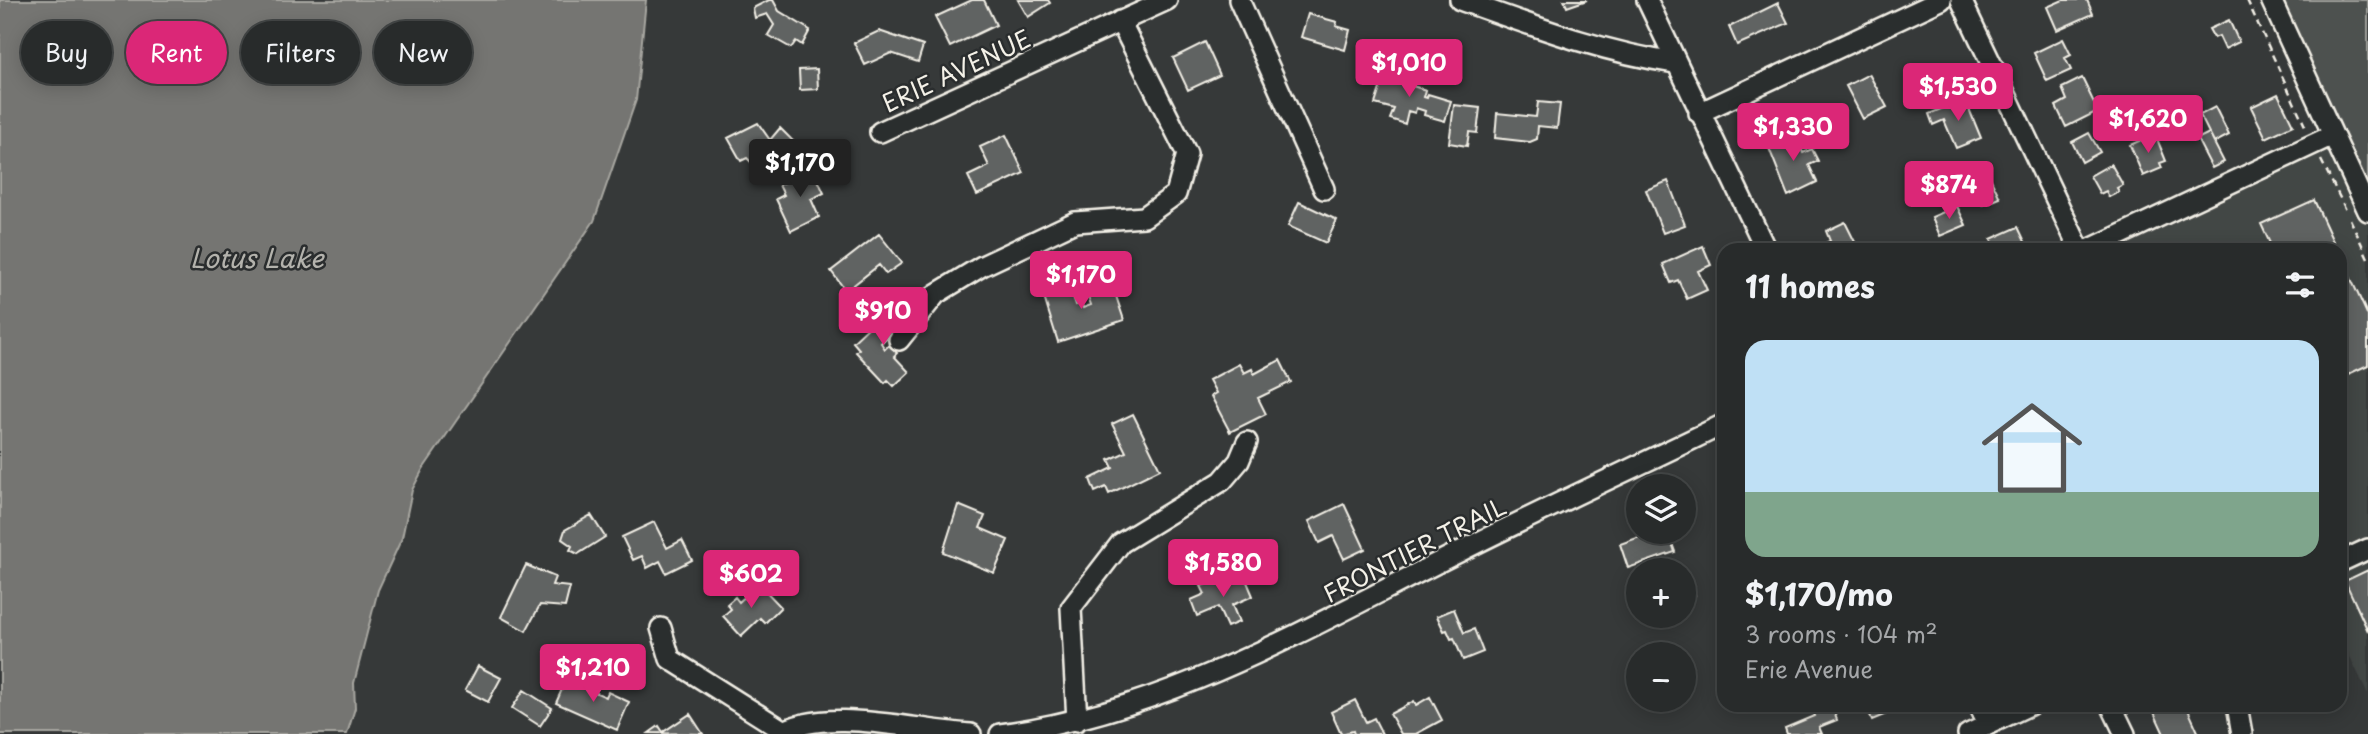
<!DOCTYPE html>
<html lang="en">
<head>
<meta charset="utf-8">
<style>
  :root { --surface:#282b2b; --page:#343737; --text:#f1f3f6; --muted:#a5a7a9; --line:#444747; --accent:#db2777 }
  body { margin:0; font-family:"Playpen Sans",sans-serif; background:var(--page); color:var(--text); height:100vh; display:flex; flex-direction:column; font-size:26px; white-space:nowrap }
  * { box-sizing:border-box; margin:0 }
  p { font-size:23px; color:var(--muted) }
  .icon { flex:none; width:38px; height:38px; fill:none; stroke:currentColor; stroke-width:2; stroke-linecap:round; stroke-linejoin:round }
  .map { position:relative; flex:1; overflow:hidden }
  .panel { position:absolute; left:1717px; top:243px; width:630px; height:469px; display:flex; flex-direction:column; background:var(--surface); border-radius:21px; box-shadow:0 4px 18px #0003,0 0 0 2px var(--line) }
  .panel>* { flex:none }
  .guide { position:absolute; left:21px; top:21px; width:665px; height:63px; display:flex; gap:14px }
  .fabs { position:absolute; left:1626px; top:474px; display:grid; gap:14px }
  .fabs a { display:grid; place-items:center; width:70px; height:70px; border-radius:50%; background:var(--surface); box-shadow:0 4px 18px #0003,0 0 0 2px var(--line); font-size:35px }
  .price { position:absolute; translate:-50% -60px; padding:0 16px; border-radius:7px; background:var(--accent); color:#fff; font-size:23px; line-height:46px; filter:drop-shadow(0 2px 4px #0008) }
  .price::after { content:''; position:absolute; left:50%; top:42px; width:21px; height:16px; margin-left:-10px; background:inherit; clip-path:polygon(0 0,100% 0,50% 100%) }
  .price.on { background:#222; color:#fff }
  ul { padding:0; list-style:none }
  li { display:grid; align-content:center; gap:14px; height:371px; padding:0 28px }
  li span { display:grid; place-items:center; height:217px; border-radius:21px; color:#555 }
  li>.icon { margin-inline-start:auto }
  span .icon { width:126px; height:126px; fill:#fffc; stroke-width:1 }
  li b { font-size:30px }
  h2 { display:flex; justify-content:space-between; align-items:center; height:84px; padding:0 28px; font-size:30px }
  .tag { padding:0 24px; border-radius:32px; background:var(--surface); box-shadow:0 4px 18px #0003,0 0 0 2px var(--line); font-size:24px; line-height:63px }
  .tag.on { background:var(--accent); color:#fff }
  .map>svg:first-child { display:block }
  .built { fill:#434645 }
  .green { fill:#4e514f; stroke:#a1a19c; stroke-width:2 }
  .water { fill:#757572; stroke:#a8a7a1; stroke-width:2 }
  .building { fill:#616362; stroke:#f4f1e8; stroke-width:2 }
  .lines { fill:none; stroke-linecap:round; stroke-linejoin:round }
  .minor-casing { stroke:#f4f1e8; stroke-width:24 }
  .path { stroke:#f4f1e8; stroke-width:2.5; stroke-dasharray:7 5; stroke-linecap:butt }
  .minor { stroke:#2a2d2e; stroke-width:19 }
  .labels { text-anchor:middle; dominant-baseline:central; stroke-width:5; stroke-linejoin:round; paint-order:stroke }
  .street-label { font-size:24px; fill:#f4f1e8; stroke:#2a2d2e }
  .water-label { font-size:26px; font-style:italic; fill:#b4b3ad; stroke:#2a2d2e }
</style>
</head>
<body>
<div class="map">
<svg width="2368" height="734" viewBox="0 0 2368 734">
  <rect width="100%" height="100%" fill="#363939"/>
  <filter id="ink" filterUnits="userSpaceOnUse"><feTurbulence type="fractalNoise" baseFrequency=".0143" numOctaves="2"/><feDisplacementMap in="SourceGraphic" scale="14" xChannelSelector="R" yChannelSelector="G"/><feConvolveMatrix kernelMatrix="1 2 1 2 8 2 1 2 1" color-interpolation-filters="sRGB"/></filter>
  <g filter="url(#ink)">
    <path class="built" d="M2333 135 2368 213V694L2340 636V250H2089Z"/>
    <path class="green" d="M2271 0H2368V211Z"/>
    <path class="water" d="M0 0H646L636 100 594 221 423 469 412 490 402 538 378 590 354 683 355 708 347 734H0Z"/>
    <path class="building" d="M769 0H773L779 11 810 30 802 45 796 41 791 48 768 35 774 25 767 14 755 18 753 8Z
      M972 0H984L996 25 950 47 935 17Z
      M1018 0H1048L1050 3 1028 17Z
      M1564 0H1587L1567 7Z
      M2063 0H2087L2093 14 2057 30 2047 7Z
      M1778 3 1788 23 1737 45 1729 27Z
      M1308 14 1337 22 1336 26 1350 30 1345 50 1301 37Z
      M2229 20 2239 42 2225 49 2219 36 2214 38 2209 29Z
      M879 31 923 46 918 62 891 53 865 65 854 43Z
      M2063 39 2071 55 2065 58 2071 70 2047 81 2034 53Z
      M1205 42 1220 75 1188 90 1173 58Z
      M1946 65 1949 72 1955 69 1964 89 1945 96 1934 70Z
      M817 69 818 89 800 90 799 70Z
      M1386 70 1411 78 1409 85 1426 90 1424 97 1427 98 1428 94 1451 101 1445 121 1424 115 1425 111 1416 108 1415 113 1408 111 1405 124 1390 119 1394 109 1375 104Z
      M1869 74 1887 107 1863 119 1846 86Z
      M2082 78 2098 111 2066 127 2056 106 2067 100 2062 88Z
      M2278 94 2293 125 2266 138 2251 107Z
      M1965 99 1981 138 1956 148 1944 120 1933 125 1929 114Z
      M1538 102 1560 104 1557 128 1538 126 1537 139 1530 142 1495 138 1497 113 1536 117Z
      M1454 105 1480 108 1477 133 1469 132 1467 146 1449 143Z
      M2215 107 2229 135 2214 143 2200 115Z
      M758 123 770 140 780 128 801 149 784 167 778 162 764 175 747 158 741 161 728 138Z
      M1793 131 1803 153 1812 149 1818 161 1809 165 1817 182 1788 196 1767 143Z
      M2089 133 2100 152 2082 162 2072 142Z
      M2209 133 2224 162 2212 168 2197 139Z
      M2155 134 2166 161 2160 163 2162 168 2143 176 2130 145Z
      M1006 135 1024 173 977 195 968 176 989 166 980 147Z
      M2111 164 2123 185 2117 188 2119 192 2109 197 2106 191 2100 194 2090 176Z
      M813 169 824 193 811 199 819 217 791 231 776 199 784 195 779 185Z
      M1988 173 2000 198 1983 205 1977 193 1968 197 1963 184Z
      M1668 181 1685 225 1663 233 1646 190Z
      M2314 200 2337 250H2273L2261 224Z
      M1299 202 1337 220 1326 243 1288 226Z
      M1957 206 1966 225 1940 236 1932 217Z
      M1845 222 1859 250H1810L1830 241 1826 231Z
      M2018 227 2029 250H2005L2004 247 1996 250 1991 239Z
      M879 234 902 263 886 274 879 265 846 291 831 271Z
      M1703 246 1711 265 1698 271 1707 290 1687 299 1678 280 1671 283 1663 264Z
      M2340 255 2368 316V365L2340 378Z
      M1105 281 1109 292 1114 290 1124 320 1058 342 1042 291 1068 283 1076 305 1081 303 1083 308 1091 305 1087 293 1092 292 1090 285Z
      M890 307H898L908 317 881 343 885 349 889 345 897 353 894 356 909 372 894 386 888 380 885 383 856 352 859 349 853 342Z
      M1280 360 1291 382 1258 398 1266 414 1230 432 1211 396 1216 393 1209 380 1239 364 1244 373 1252 369 1254 374Z
      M1133 414 1160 469 1109 494 1106 487 1095 492 1090 479 1113 468 1109 460 1126 452 1112 424Z
      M1344 504 1365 549 1344 559 1333 536 1319 543 1309 521Z
      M958 505 985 516 980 528 1008 540 994 573 943 552Z
      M591 515 605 537 578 554 570 550 572 546 562 539 565 530Z
      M654 522 667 548 682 540 692 560 666 573 660 561 647 568 642 556 633 560 622 537Z
      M1654 532H1668L1675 552 1628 568 1620 544Z
      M526 565 555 577 552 585 570 587 565 607 540 605 526 631 501 617Z
      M2368 570V631L2345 581Z
      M1245 577 1253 596 1232 605 1239 622 1227 627 1218 607 1197 616 1191 600 1205 594 1201 586 1222 578 1226 585Z
      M1687 577 1695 595 1684 599V579Z
      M759 584 781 607 765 623 760 618 741 636 723 616 731 609 727 604 735 597 739 602Z
      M1454 609 1464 633 1474 629 1483 652 1463 660 1454 638 1451 639 1447 630 1444 631 1437 616Z
      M478 666 501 678 488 702 465 690Z
      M566 680 606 697 608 692 629 702 617 730 556 703Z
      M524 690 552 708 540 726 512 708Z
      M1430 697 1442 720 1416 734H1401L1390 714 1414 701 1416 705Z
      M1355 700 1366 722 1374 718 1382 734H1354L1353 731 1341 734 1331 712Z
      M1810 705H1831L1837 720 1819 727 1822 734H1787L1785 728 1814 716Z
      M1866 705H1886L1889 713 1872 720Z
      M2157 705H2186L2199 734H2164L2152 708Z
      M690 714 703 734 649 733 659 726 663 732Z"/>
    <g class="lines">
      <defs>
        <path id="minor" d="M1239 0 1324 189
          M1460 0C1531 25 1601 52 1675 63
          M1647 0 1766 250
          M1961 0 2080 250
          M2271 0 2368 211
          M1699 113 1941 0
          M880 132 1167 0
          M2088 250 2333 135
          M899 340 936 294 982 266 1075 222 1144 217 1176 194 1187 154 1120 21
          M2340 562 2368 549
          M661 628 670 659 784 731
          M1979 705 1988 725
          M2111 705 2125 734
          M2237 705 2242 734
          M1077 721 1071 608 1121 543 1222 481 1239 461 1247 442
          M779 734C823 705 918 731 971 734
          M1000 734C1168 712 1312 625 1461 551 1548 507 1636 467 1724 424
          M1968 734 2030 705"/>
      </defs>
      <use href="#minor" class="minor-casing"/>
      <path class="path" d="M2247 0 2306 128
        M2321 160 2346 210
        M2350 219 2368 258"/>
      <use href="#minor" class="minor"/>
    </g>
  </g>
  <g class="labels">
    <g class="street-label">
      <text transform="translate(956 70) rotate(-25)">ERIE AVENUE</text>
      <text transform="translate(1414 549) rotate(-27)">FRONTIER TRAIL</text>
    </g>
    <g class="water-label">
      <text x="257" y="257">Lotus Lake</text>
    </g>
  </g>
</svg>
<div class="fabs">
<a><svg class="icon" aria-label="layers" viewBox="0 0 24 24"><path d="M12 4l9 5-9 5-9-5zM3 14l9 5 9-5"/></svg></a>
<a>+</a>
<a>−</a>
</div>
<b class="price" style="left:1409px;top:99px">$1,010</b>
<b class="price" style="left:1958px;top:123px">$1,530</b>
<b class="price" style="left:2148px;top:155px">$1,620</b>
<b class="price" style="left:1793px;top:163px">$1,330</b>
<b class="price on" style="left:800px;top:199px">$1,170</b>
<b class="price" style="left:1949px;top:221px">$874</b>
<b class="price" style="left:1081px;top:311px">$1,170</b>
<b class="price" style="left:883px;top:347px">$910</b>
<b class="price" style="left:1223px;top:599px">$1,580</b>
<b class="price" style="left:751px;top:610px">$602</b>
<b class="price" style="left:593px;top:704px">$1,210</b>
<div class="guide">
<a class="tag">Buy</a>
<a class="tag on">Rent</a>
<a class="tag">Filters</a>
<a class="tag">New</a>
</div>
<section class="panel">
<h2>11 homes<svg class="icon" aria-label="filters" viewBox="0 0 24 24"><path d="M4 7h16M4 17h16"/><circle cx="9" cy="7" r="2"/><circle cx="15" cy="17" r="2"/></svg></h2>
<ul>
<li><span style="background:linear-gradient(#bfe0f5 70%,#7fa58c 0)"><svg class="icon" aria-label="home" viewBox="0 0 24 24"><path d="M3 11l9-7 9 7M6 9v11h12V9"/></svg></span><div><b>$1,170/mo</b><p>3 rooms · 104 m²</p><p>Erie Avenue</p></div></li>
</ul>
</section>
</div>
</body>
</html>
